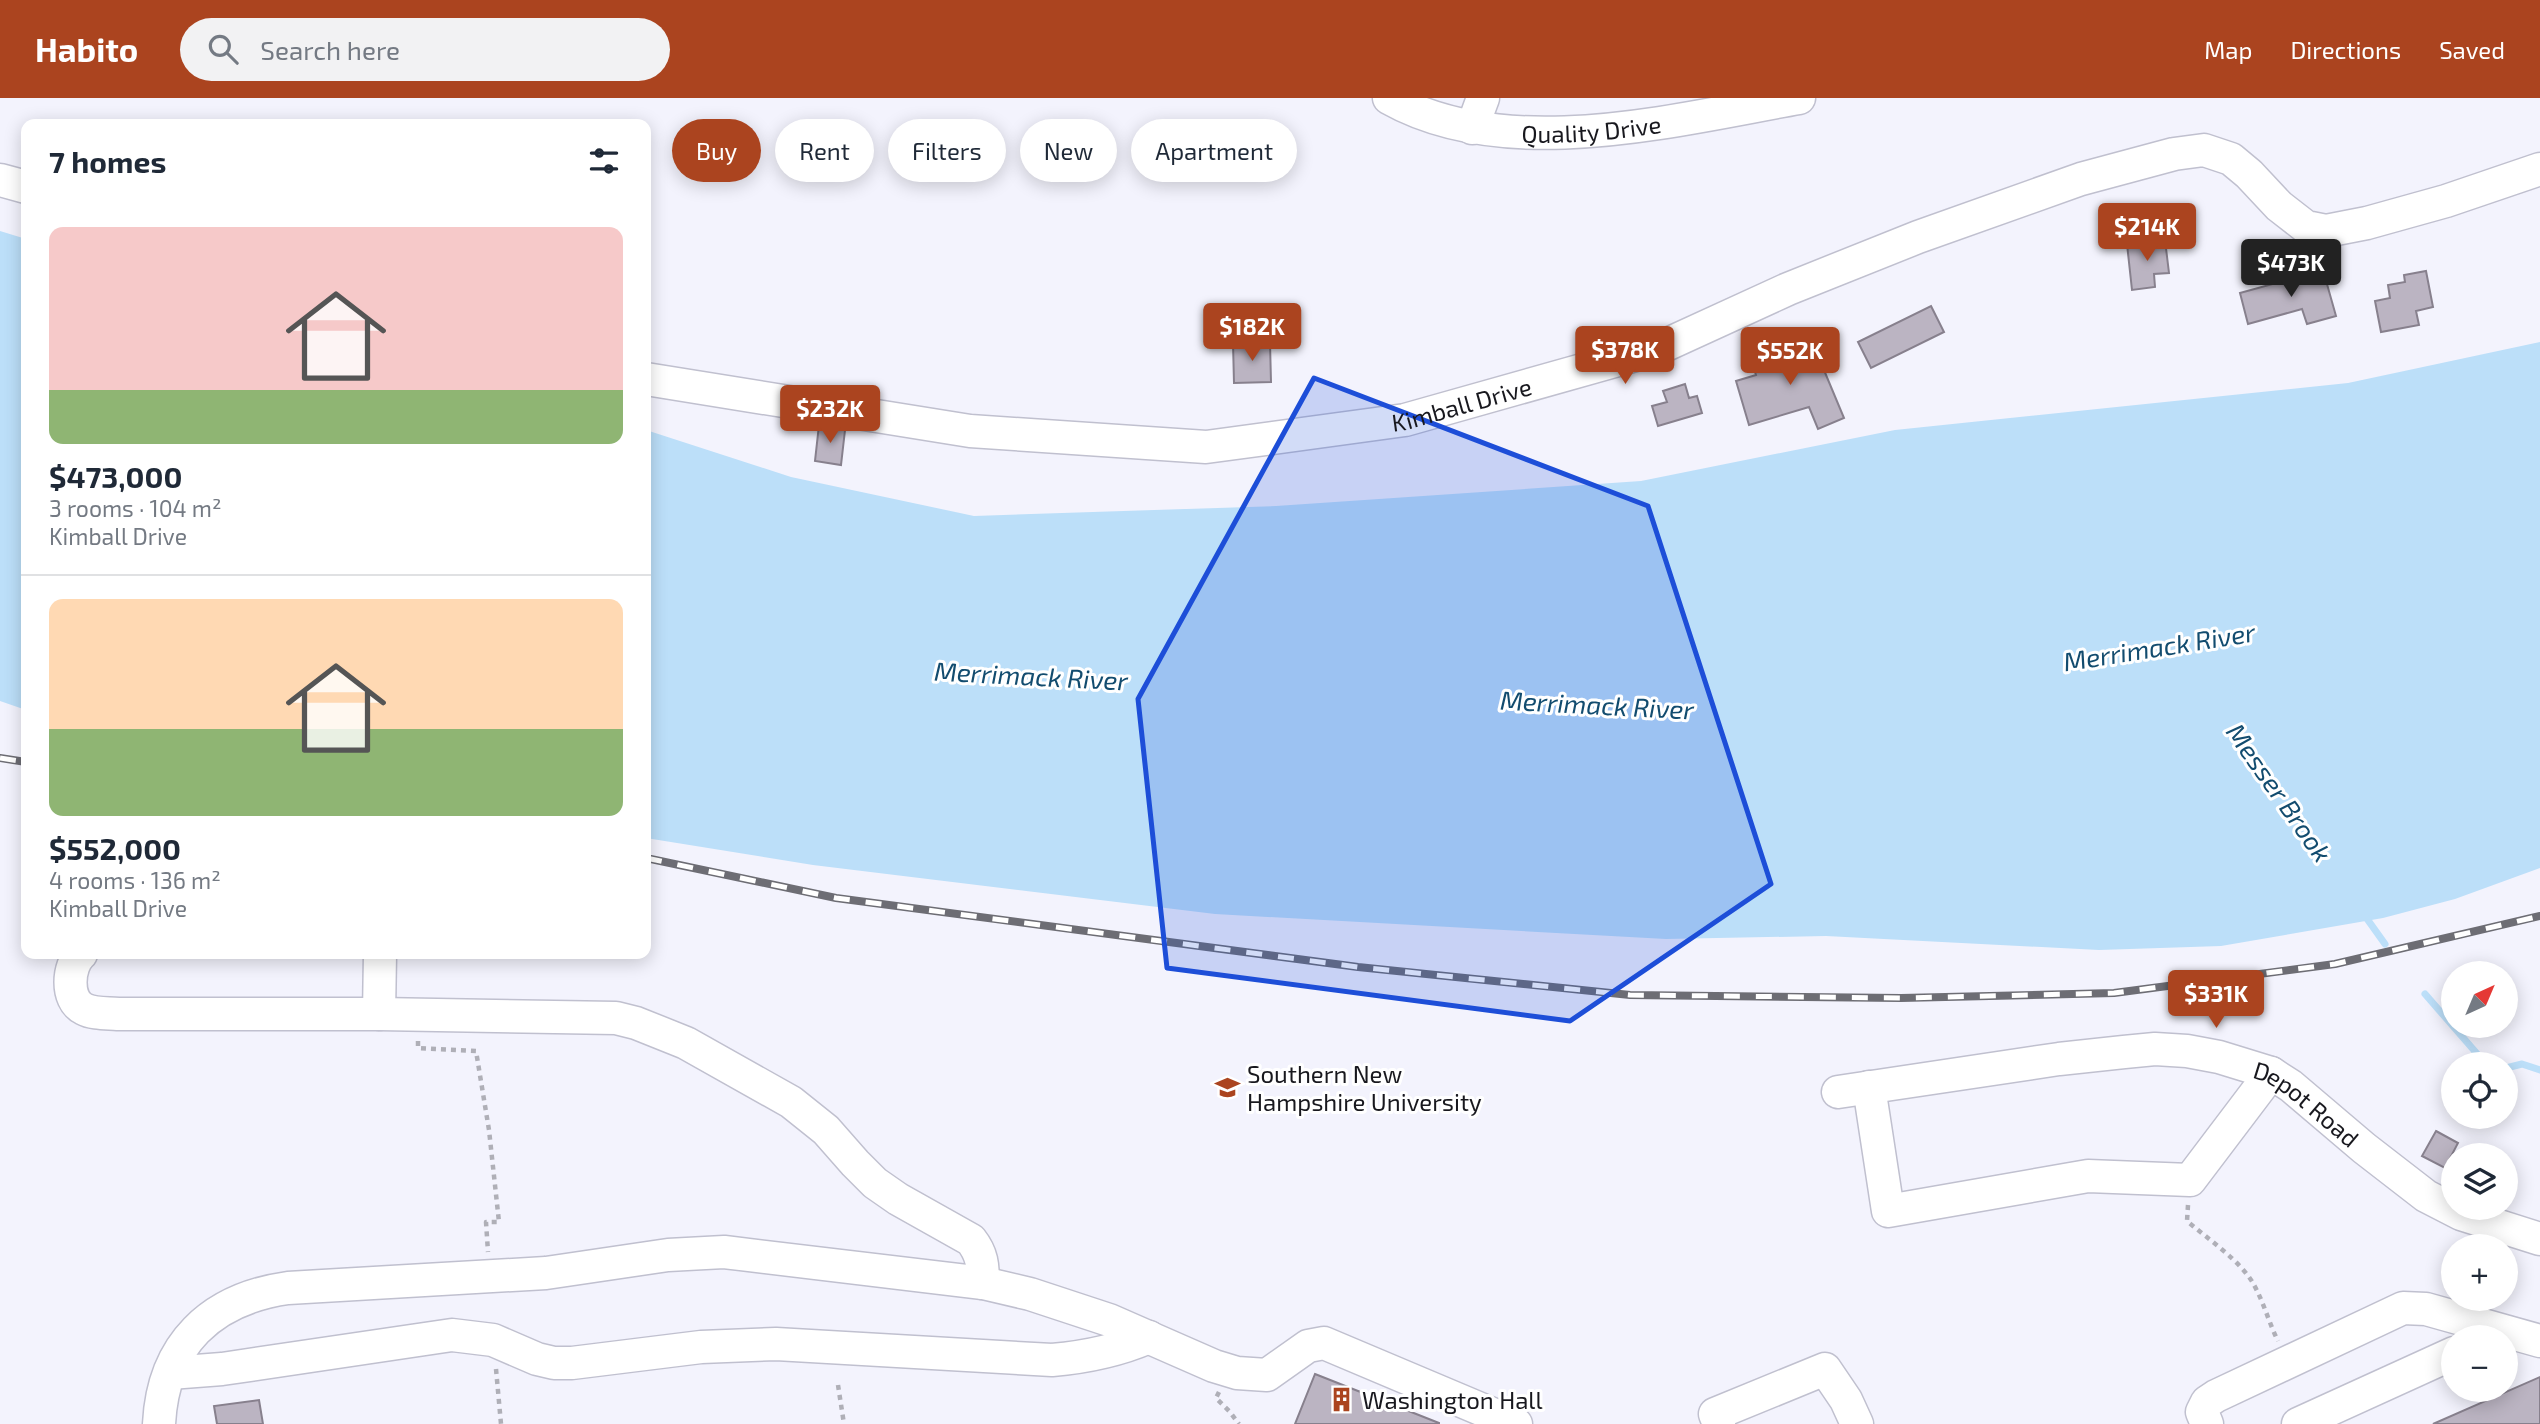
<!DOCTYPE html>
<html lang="en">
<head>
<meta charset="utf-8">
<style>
  :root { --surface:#fff; --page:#f2f2f3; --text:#1f2937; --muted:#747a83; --line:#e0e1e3; --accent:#ab441f }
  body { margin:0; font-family:"Exo 2",sans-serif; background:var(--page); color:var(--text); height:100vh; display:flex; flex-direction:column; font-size:26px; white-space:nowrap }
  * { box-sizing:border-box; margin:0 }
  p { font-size:23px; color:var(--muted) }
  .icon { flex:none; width:38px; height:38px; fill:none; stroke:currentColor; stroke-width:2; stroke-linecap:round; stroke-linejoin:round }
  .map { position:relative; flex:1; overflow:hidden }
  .drawer { position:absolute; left:21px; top:21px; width:630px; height:840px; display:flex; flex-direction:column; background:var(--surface); border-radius:14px; box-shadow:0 4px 18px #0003 }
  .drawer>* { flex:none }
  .guide { position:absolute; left:672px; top:21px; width:665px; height:63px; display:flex; gap:14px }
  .needle { width:46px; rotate:44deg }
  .controls { position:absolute; left:2441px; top:863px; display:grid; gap:14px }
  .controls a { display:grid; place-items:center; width:77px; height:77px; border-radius:50%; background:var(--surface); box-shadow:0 4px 18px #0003; font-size:35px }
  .price { position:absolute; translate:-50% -60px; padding:0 16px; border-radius:7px; background:var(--accent); color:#fff; font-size:23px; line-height:46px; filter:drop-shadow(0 2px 4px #0008) }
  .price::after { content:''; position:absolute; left:50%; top:42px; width:21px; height:16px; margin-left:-10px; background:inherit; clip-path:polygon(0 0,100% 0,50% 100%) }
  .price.selected { background:#222; color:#fff }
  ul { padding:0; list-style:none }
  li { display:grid; align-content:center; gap:14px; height:371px; padding:0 28px }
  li+li { border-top:2px solid var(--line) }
  li span { display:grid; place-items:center; height:217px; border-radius:14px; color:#555 }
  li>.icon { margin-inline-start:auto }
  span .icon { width:126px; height:126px; fill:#fffc; stroke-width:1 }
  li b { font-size:30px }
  h2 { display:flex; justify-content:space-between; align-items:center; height:84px; padding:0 28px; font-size:30px }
  .chip { padding:0 24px; border-radius:32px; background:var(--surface); box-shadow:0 4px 18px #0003; font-size:24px; line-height:63px }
  .chip.selected { background:var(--accent); color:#fff }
  header { display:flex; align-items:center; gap:42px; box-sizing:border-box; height:98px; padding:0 35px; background:var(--accent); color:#fff }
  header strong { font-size:33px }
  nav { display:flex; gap:38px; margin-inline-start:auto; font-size:24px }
  .search { width:490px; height:63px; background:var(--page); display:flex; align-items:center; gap:18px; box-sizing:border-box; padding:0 24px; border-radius:38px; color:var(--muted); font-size:26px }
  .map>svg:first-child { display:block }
  .water { fill:#bcdff9 }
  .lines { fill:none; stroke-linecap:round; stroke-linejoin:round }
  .stream { stroke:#bcdff9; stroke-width:7 }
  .building { fill:#bbb4c2; stroke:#87808d; stroke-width:2 }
  .minor-casing { stroke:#c0c0cf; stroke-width:35 }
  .path { stroke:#afafb7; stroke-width:4.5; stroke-dasharray:5 5; stroke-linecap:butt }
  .minor { stroke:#fff; stroke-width:32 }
  .rail-casing { stroke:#6d6d74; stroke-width:8 }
  .rail { stroke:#fff; stroke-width:5; stroke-dasharray:16; stroke-linecap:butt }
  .marked { fill:#1d4ed8; fill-opacity:0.2; stroke:#1d4ed8; stroke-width:5; stroke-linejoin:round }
  .labels { text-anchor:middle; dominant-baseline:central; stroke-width:6; stroke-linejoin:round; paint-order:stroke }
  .street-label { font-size:24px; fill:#18181e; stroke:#fff }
  .poi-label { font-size:24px; fill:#18181e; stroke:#fff; text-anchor:start }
  .water-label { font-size:26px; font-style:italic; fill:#124c6f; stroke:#fff }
</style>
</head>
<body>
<header>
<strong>Habito</strong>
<div class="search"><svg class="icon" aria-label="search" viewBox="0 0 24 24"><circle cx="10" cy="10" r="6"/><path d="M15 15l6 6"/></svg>Search here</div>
<nav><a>Map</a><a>Directions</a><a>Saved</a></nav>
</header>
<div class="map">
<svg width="2540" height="1326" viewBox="0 0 2540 1326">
  <rect width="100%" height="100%" fill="#f3f3fd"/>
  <path class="water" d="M0 133 26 141V612L0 603Z
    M2540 244V770L2455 801 2383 820 2221 848 2099 852 1826 838 1666 841 1215 816 813 767 646 740V332L791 379 974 418 1276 408 1641 383 1895 332 2348 285Z"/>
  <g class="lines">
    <path class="stream" d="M2365 818 2385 846
      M2425 896 2486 966
      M2506 970 2522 966 2540 972"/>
  </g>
  <path class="building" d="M2165 142 2169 175 2154 176 2155 189 2132 192 2127 146Z
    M2323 172 2336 218 2307 226 2302 211 2248 226 2240 195Z
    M2426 173 2433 209 2416 213 2419 227 2381 234 2375 203 2390 200 2388 187 2405 184 2404 177Z
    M1931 208 1944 234 1871 270 1858 244Z
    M1811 241 1844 320 1818 331 1809 309 1749 327 1736 283 1756 277 1752 265Z
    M1233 245H1270L1271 284 1234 285Z
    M1685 286 1689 300 1697 298 1702 315 1658 328 1652 308 1667 304 1663 293Z
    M819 327 845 332 841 367 815 363Z
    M2436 1033 2458 1045 2445 1070 2422 1058Z
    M1315 1276 1439 1325V1326H1295Z
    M2540 1279V1326H2433Z
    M259 1302 263 1326H217L214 1308Z"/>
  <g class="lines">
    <defs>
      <g id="minor">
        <path id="s1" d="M1389 0C1506 66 1674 22 1799 0"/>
        <path d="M1472 30 1483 0"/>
        <path d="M0 82 26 89"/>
        <path id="s2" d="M646 281 970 333 1206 349 1405 322 1657 251 1788 191 1918 139 2081 81 2174 56 2204 52 2231 61 2249 76 2279 108 2306 129 2326 133 2367 125 2446 103 2540 71"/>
        <path d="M81 856C68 867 65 902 84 911 93 916 108 915 118 916H379L616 920 636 925 686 945 791 1004 826 1032 855 1065 875 1085 898 1101 971 1142C982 1156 983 1167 983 1185"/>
        <path d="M379 916 380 856"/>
        <path d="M1869 989 1888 1113 2088 1078 2190 1082 2271 975"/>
        <path id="s3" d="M1838 994 2059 961 2124 954 2155 951 2187 953 2219 959 2271 975 2291 988 2364 1050 2426 1098 2461 1116 2540 1141"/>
        <path d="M170 1275 222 1271 452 1237 493 1242 537 1261 554 1265H572L701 1249 776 1246 1052 1262C1087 1259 1117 1253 1149 1239"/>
        <path d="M159 1326C163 1246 211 1201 288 1190L546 1175 668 1157 724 1154 983 1185 1030 1196 1109 1222 1214 1268 1237 1275 1267 1277 1308 1248 1324 1245 1516 1326"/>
        <path d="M1719 1326 1715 1316 1825 1271 1846 1302 1857 1326"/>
        <path d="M2207 1326 2202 1314 2207 1304 2216 1298 2403 1210 2426 1211 2540 1243"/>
        <path d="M2298 1326 2454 1255"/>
      </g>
    </defs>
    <use href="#minor" class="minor-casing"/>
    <path class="path" d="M418 943V950L476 953 489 1032 499 1124H486L488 1154
      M2188 1107 2187 1123C2208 1141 2242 1164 2254 1187 2264 1205 2269 1225 2278 1243
      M496 1271 501 1326
      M838 1287 844 1326
      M1219 1294 1216 1300 1230 1314 1239 1326"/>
    <use href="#minor" class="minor"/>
    <defs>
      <path id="rail" d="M0 660 26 664
        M646 760 836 800 1358 869 1630 897 1901 900 2114 895 2335 866 2540 818"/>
    </defs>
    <use href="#rail" class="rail-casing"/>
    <use href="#rail" class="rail"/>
  </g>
  <path class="marked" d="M1314 280 1648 408 1771 786 1570 923 1167 870 1138 601Z"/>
  <defs>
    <symbol id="university-bare" viewBox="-9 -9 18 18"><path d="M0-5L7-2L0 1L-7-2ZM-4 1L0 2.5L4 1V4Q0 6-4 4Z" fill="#ab441f" stroke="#fff" stroke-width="2.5" paint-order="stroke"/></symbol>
    <symbol id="building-bare" viewBox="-9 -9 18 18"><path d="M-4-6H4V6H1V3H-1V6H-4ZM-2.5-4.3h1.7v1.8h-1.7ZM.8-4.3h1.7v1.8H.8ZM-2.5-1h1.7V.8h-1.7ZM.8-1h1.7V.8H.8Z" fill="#ab441f" stroke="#fff" stroke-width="2.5" paint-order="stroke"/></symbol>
  </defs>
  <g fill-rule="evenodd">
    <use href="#university-bare" x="1210" y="972" width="35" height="35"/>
    <use href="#building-bare" x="1324" y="1284" width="35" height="35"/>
  </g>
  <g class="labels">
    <g class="street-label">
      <text stroke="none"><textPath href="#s1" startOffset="208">Quality Drive</textPath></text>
      <text stroke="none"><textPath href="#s2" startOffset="824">Kimball Drive</textPath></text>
      <text stroke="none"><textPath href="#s3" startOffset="485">Depot Road</textPath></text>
    </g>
    <g class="poi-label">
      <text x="1247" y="975">Southern New<tspan x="1247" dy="28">Hampshire University</tspan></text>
      <text x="1362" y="1301">Washington Hall</text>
    </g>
    <g class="water-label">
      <text transform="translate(2159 548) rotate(-9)">Merrimack River</text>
      <text transform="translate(1031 577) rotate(3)">Merrimack River</text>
      <text transform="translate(1597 606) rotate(3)">Merrimack River</text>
      <text transform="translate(2280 694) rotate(55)">Messer Brook</text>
    </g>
  </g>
</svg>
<div class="controls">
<a><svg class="needle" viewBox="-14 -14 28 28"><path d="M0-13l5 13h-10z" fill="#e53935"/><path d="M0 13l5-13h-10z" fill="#747a83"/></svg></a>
<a><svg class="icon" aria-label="locate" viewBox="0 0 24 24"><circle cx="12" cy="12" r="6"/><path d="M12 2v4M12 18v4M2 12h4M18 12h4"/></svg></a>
<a><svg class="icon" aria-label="layers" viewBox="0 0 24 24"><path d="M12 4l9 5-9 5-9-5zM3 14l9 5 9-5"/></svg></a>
<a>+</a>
<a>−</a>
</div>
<b class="price" style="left:2147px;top:165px">$214K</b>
<b class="price selected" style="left:2291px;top:201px">$473K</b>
<b class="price" style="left:1252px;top:265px">$182K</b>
<b class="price" style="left:1625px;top:288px">$378K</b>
<b class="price" style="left:1790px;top:289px">$552K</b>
<b class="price" style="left:830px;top:347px">$232K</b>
<b class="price" style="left:2216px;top:932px">$331K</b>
<div class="guide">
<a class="chip selected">Buy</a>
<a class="chip">Rent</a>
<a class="chip">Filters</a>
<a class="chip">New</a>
<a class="chip">Apartment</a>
</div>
<section class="drawer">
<h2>7 homes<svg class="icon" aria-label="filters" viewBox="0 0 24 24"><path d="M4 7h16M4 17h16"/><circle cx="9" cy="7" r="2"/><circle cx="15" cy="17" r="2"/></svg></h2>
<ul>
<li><span style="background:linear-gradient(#f6c9c9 75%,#8fb573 0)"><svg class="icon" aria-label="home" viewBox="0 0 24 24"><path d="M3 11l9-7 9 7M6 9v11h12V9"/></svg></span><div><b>$473,000</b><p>3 rooms · 104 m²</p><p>Kimball Drive</p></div></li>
<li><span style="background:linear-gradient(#ffd9b3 60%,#8fb573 0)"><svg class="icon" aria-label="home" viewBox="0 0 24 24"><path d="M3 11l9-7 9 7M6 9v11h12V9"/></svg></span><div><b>$552,000</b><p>4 rooms · 136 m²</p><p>Kimball Drive</p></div></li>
</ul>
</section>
</div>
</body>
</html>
